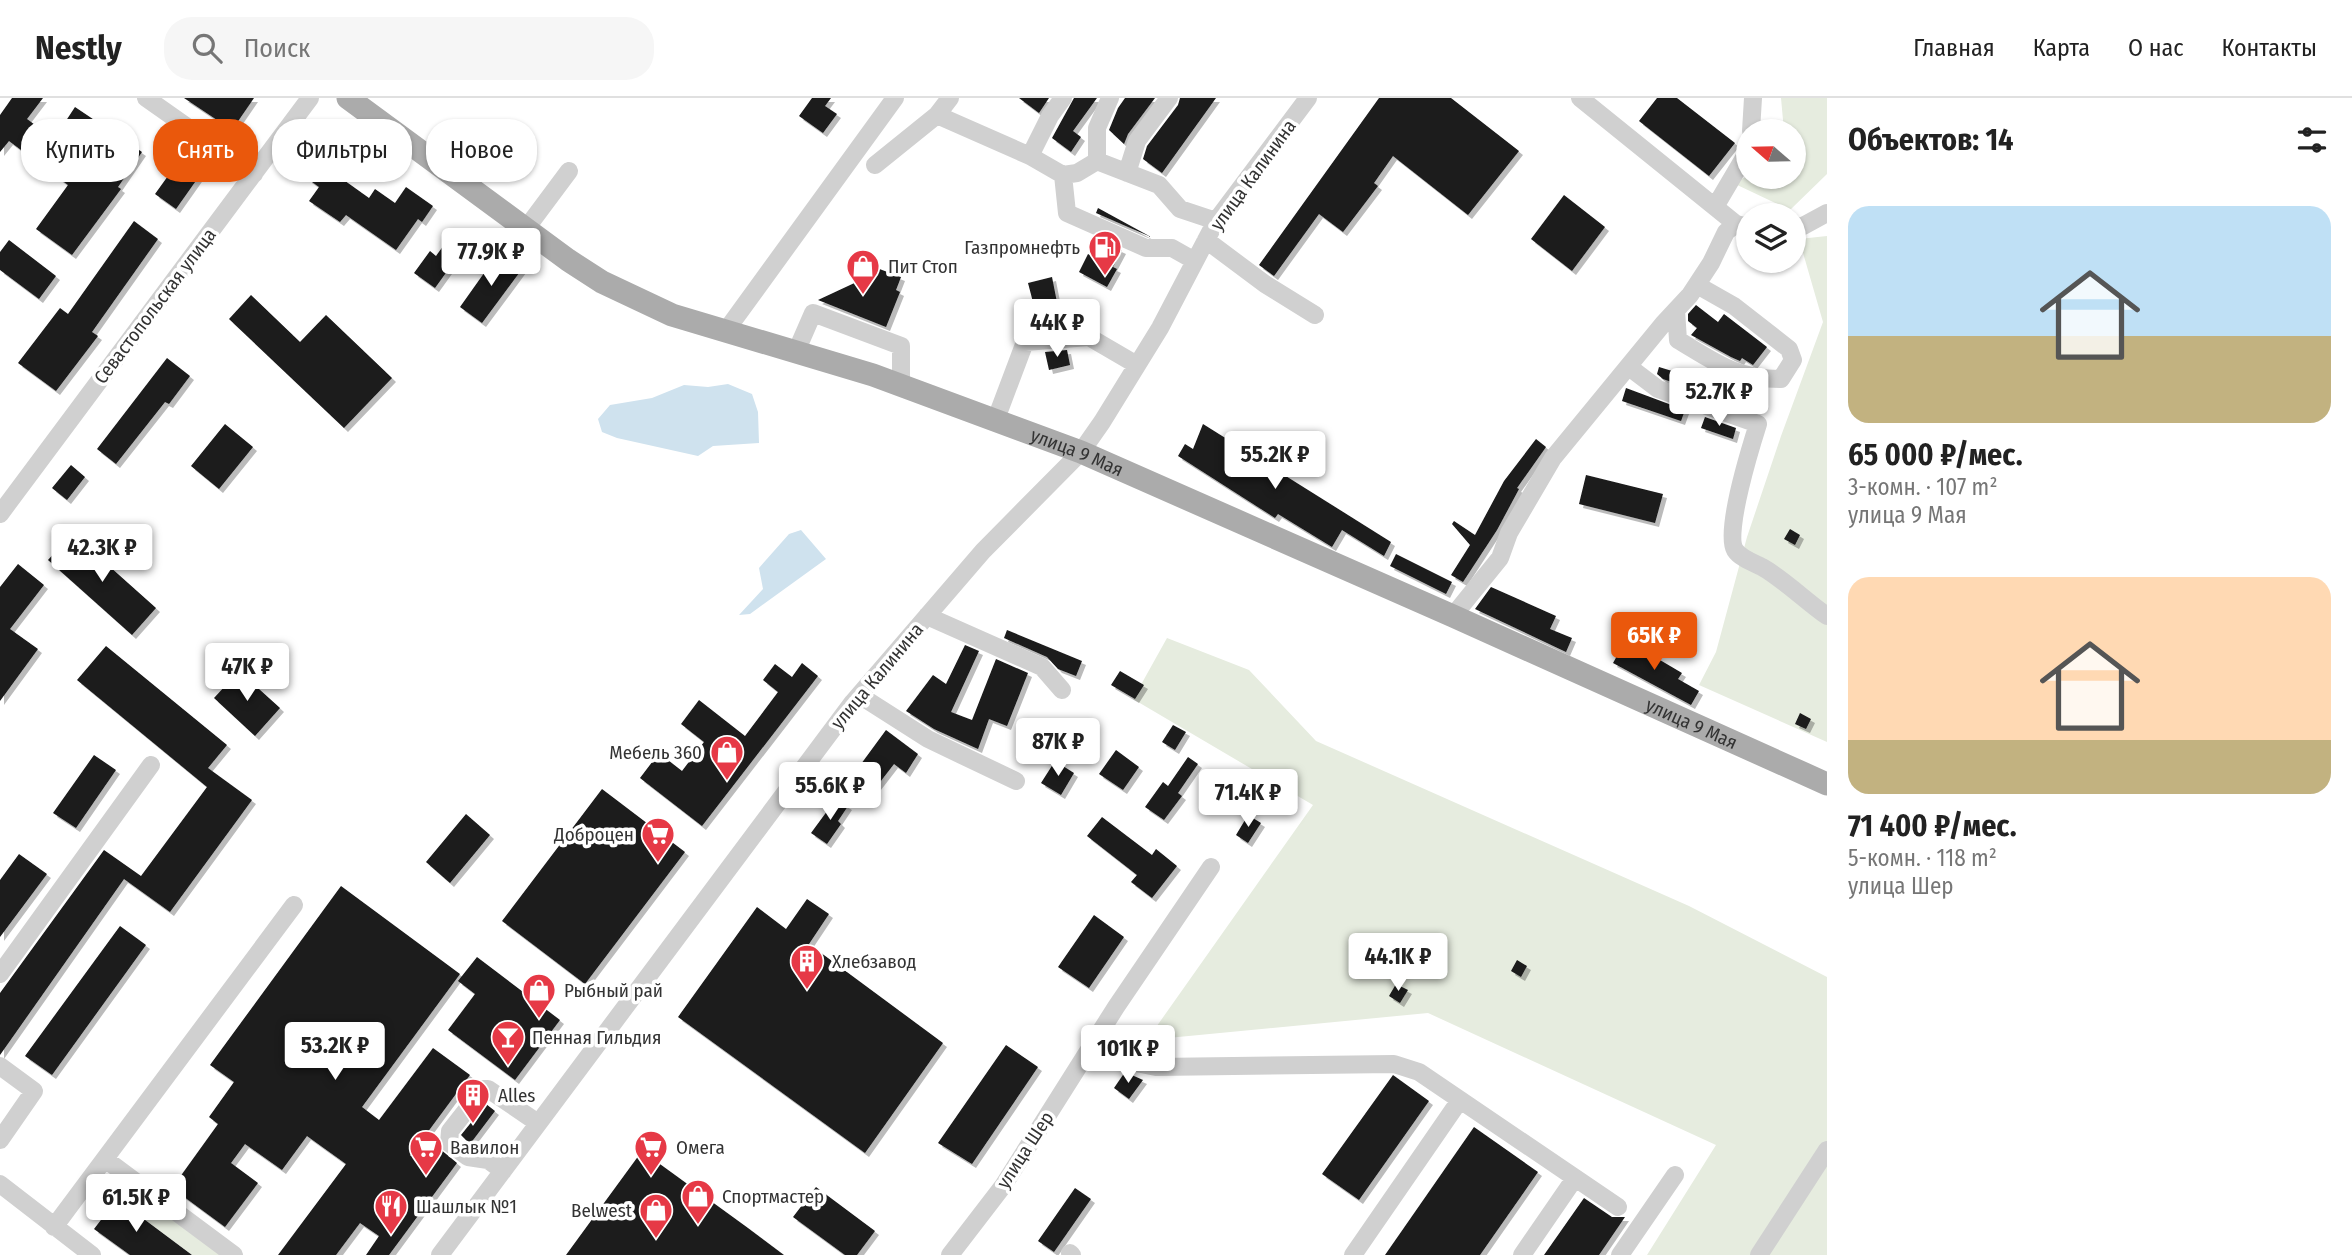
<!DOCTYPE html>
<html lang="ru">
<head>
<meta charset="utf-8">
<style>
  :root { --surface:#fff; --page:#f6f6f6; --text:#222; --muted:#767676; --line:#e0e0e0; --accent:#ea580c }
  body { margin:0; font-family:"Fira Sans Condensed",sans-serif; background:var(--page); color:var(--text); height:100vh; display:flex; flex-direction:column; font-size:26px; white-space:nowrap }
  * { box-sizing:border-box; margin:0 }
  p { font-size:23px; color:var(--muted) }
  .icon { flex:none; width:38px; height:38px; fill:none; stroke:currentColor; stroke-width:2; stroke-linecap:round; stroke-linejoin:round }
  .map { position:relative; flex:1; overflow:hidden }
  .side { display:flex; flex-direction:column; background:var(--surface); width:525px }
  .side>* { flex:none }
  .top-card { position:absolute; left:21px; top:21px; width:665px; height:63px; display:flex; gap:14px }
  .needle { width:46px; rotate:290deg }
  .tools { position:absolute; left:1736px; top:21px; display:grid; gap:14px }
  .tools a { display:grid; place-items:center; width:70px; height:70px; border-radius:50%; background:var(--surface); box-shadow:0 2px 5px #0004; font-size:35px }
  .price { position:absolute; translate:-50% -60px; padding:0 16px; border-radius:7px; background:#fff; color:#222; font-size:23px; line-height:46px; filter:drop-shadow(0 2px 4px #0008) }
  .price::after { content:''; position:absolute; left:50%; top:42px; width:21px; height:16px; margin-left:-10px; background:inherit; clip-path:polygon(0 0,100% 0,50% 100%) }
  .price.on { background:var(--accent); color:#fff }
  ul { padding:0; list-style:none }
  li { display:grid; align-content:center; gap:14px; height:371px; padding:0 21px }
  li span { display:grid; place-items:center; height:217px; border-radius:21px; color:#555 }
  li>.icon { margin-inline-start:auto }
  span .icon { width:126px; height:126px; fill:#fffc; stroke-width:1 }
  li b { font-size:30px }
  h2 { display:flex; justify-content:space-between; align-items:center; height:84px; padding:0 21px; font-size:30px }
  .tag { padding:0 24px; border-radius:28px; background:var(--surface); box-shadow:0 2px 5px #0004; font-size:24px; line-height:63px }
  .tag.on { background:var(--accent); color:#fff }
  header { display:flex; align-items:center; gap:42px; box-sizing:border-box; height:98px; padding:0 35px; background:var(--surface); border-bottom:2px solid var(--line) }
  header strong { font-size:33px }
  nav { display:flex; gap:38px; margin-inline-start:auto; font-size:24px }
  .search { width:490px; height:63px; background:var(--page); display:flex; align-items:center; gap:18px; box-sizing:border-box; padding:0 24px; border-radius:28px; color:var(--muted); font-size:26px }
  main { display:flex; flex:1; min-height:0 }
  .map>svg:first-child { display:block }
  .green { fill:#e6ecdf }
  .water { fill:#cfe2ee }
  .building { fill:#1a1a1a; filter:url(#shadow) }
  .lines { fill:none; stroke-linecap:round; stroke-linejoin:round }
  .minor { stroke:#d0d0d0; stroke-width:18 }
  .major { stroke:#ababab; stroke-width:23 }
  .labels { text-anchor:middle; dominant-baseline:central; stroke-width:7; stroke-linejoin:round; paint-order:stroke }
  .street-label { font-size:19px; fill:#333; stroke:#fff }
  .poi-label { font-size:19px; fill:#333; stroke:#fff; text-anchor:start }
</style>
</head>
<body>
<header>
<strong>Nestly</strong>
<div class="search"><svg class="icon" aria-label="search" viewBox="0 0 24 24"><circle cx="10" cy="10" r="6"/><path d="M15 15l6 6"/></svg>Поиск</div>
<nav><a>Главная</a><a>Карта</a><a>О нас</a><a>Контакты</a></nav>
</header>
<main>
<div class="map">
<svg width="1827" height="1157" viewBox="0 0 1827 1157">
  <defs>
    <filter id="shadow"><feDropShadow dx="4" dy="4" stdDeviation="0" flood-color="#0004"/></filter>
  </defs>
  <rect width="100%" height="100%" fill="#fff"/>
  <path class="green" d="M1781 0H1827V76L1790 112 1733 85 1748 78 1794 79V33H1784Z
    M1827 138V644L1699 587 1716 554 1747 439 1781 338 1823 224 1799 141Z
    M1167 540 1249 572 1316 643 1689 808 1827 879V1157H1647L1716 1047 1428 915 1147 942 1313 707 1133 601Z
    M130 1084 228 1157H192L117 1101Z"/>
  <path class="water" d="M728 286 752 296 758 314 759 345 713 348 698 358 617 340 602 334 598 321 610 307 652 300 684 287 708 289Z
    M801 432 826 461 750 516 739 517 763 491 759 470 789 436Z"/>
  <path class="building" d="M12 0H43L27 21 54 41 75 9 142 54 118 89 121 91 72 157 36 131 68 87 9 43 0 54V17Z
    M184 0H254L232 32Z
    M812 0H831L825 8 837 16 823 35 799 18Z
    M1019 0H1049L1039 15Z
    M1074 0H1097L1073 33 1081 39 1071 54 1052 40Z
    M1125 0H1155L1128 36 1124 46 1109 32 1118 10Z
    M1180 0H1216L1162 75 1143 61 1147 48 1178 7Z
    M1379 0H1451L1519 53 1468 117 1393 58 1374 85 1378 88 1343 134 1319 116 1274 178 1259 167Z
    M1657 0H1677L1735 45 1709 78 1639 23Z
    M191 46 212 60 176 111 155 96Z
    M320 65 369 100 375 91 395 105 406 89 433 108 422 124 418 121 396 152 346 117 340 124 309 103 319 89 308 81Z
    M1564 97 1605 129 1572 173 1531 141Z
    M1098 110 1151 139 1096 115Z
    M134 123 158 141 92 234 98 238 56 293 18 265 60 210 68 216Z
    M451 137 466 147 435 190 414 175 430 153 436 158Z
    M9 142 56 178 39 201 0 172V154Z
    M1109 146 1122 152 1113 169 1117 171 1107 189 1079 174 1088 156 1101 163Z
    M499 154 522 171 482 225 460 209Z
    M874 169 901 179 896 192 900 194 886 229 818 202 863 181 868 183Z
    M1052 179 1062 230 1040 231 1028 185Z
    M251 197 300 244 326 217 392 280 344 330 229 221Z
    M1696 207 1718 224 1724 216 1767 249 1753 267 1742 260 1740 263 1731 259 1691 237 1697 230 1688 223V216Z
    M1067 252 1070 267 1049 272 1045 254Z
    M167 260 190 278 169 306 165 304 116 366 97 351Z
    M1659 269 1695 280 1692 291 1663 281 1657 276Z
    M1719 279 1757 292 1751 311 1730 304 1733 298 1714 292Z
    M1626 290 1685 312 1681 323 1622 303Z
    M1705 319 1736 330 1733 341 1701 330Z
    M225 326 253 349 219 391 191 368Z
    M1203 326 1391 444 1384 458 1342 432 1332 449 1278 416 1275 420 1178 358 1185 346 1193 351Z
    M1536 341 1546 349 1517 390 1519 391 1497 432 1463 484 1451 477 1470 447 1452 426 1454 423 1475 437 1504 383Z
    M71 367 85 379 67 402 52 390Z
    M1586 377 1663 396 1655 425 1579 406Z
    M1790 431 1800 437 1795 447 1784 441Z
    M72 435 156 510 132 537 48 462Z
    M1396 456 1452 484 1446 496 1390 468Z
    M18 466 44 487 10 531 38 551 0 603V489Z
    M1491 489 1556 518 1550 531 1572 540 1566 554 1475 511Z
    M1007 532 1082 563 1076 578 1058 571 1047 559 1004 540Z
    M1626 542 1682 575 1678 581 1699 593 1691 607 1613 565Z
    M965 547 979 553 951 614 972 622 996 561 1028 575 1007 628 989 621 978 651 934 631 906 613 933 577 946 586Z
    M106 548 227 647 208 670 252 702 170 814 124 781 0 957V895L104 752 141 778 207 689 77 582Z
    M802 565 818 578 702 728 640 680 659 655 682 673 704 644 681 626 699 602 745 638 778 594 763 582 775 566 792 579Z
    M239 573 280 610 255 638 214 600Z
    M1120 573 1144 587 1135 601 1111 587Z
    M1800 615 1811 621 1806 631 1795 626Z
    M1173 627 1186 634 1175 652 1162 644Z
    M886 632 918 656 906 675 894 666 870 697 850 681Z
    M1116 652 1139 669 1123 692 1099 676Z
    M94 657 116 672 76 730 53 715Z
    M1188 659 1198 666 1178 695 1182 698 1164 722 1145 709 1163 684 1168 688Z
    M1055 663 1074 675 1061 697 1041 685Z
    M602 691 685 754 585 886 502 823Z
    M836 701 848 708 838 723 841 726 827 746 811 735Z
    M466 716 490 737 450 785 426 764Z
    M1248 717 1261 725 1248 745 1236 737Z
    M1102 719 1152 757 1156 751 1177 768 1152 800 1131 784 1137 777 1087 738Z
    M19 756 47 776 0 839V782Z
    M341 788 460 876 362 1009 379 1022 433 950 470 977 410 1058 440 1051 457 1065 389 1157H366L379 1138 360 1125 336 1157H278L346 1066 307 1038 282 1072 245 1046 231 1065 258 1085 225 1129 172 1090 218 1026 209 1019 234 984 210 967Z
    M807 801 829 816 809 846 943 945 865 1055 678 919 757 809 786 831Z
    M1094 817 1124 839 1089 890 1058 869Z
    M120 828 146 847 52 977 25 958Z
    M477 859 560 922 515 982 448 932 475 896 458 883Z
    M1517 862 1527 868 1521 879 1511 873Z
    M1396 886 1408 892 1400 905 1389 898Z
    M1006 947 1038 969 972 1066 938 1045Z
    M1125 974 1143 982 1129 1001 1114 990Z
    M1393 977 1429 1003 1359 1102 1322 1076Z
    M486 1006 495 1013 470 1046 461 1037Z
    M1474 1029 1538 1074 1480 1157H1385Z
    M642 1053 748 1130 784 1157H566Z
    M816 1089 875 1133 857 1157H845L793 1119Z
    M1075 1090 1091 1101 1054 1154 1038 1143Z
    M1584 1100 1612 1119H1625L1599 1157H1544Z
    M117 1101 192 1157H130L94 1131Z"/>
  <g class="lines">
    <path class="minor" d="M146 0 254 76
      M1580 0 1736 126
      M937 17 1030 58 1063 77 1077 75 1097 63 1159 87 1180 111 1216 123
      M1751 33 1753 0
      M1030 58 1050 18 1063 0
      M1097 63V30L1110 0
      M875 67 937 17 950 0
      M1127 75 1137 43 1169 0
      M1063 77 1067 115 1146 150H1172L1195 163
      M1715 109 1748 53
      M1794 129 1803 128 1827 115
      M525 132 569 73
      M1206 142 1265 186 1315 217
      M1676 212 1678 242C1715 264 1736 281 1781 281L1793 262 1789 251 1734 208 1697 187
      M725 234 895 0
      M796 254 813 215 901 248V287
      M1629 269 1658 291 1758 326C1751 348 1724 435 1735 452 1740 460 1754 465 1762 469 1782 480 1807 504 1827 518
      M996 321 1025 244 1089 239 1137 267
      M0 416 310 0
      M927 518 1042 569 1062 592
      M1453 518 1500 460 1509 435 1553 360 1663 226 1690 197 1711 165 1726 134 1736 126 1748 129
      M859 597 928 641 1016 683
      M0 876 151 667
      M1094 947 1131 964 1156 969 1394 966 1419 974 1618 1109
      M0 968 34 993 0 1042
      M105 1061 234 1157
      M503 1073 488 1062 468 1059 449 1045 450 1033 483 991H488L538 1025
      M0 1086 92 1157
      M54 1129 294 807
      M1070 1155 1072 1157
      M440 1157 853 604 983 453 1081 354 1102 324 1160 230 1216 123 1308 0
      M950 1157 1003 1088 1116 909 1211 769
      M1353 1157 1460 1002
      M1522 1157 1575 1080
      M1620 1157 1675 1077
      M1759 1157 1827 1052"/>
    <path class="major" id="s1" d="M348 0 568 162 602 184 672 217 873 277 1081 354 1453 518 1827 686"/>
  </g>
  <defs>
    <symbol id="fuel-pin" viewBox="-11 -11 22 30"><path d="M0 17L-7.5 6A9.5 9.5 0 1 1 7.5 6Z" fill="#e63946" stroke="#fff"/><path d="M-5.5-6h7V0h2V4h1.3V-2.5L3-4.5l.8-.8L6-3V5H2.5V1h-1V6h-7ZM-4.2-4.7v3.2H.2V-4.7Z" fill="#fff"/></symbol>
    <symbol id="shop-pin" viewBox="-11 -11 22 30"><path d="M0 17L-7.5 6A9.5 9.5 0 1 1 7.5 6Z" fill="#e63946" stroke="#fff"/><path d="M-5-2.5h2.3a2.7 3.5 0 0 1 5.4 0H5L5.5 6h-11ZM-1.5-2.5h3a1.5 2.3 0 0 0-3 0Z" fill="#fff"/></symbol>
    <symbol id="supermarket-pin" viewBox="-11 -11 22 30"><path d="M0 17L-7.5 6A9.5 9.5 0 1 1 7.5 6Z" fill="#e63946" stroke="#fff"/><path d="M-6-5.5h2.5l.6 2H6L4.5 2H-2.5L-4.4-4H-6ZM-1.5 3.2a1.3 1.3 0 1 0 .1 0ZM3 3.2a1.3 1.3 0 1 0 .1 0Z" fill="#fff"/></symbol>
    <symbol id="building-pin" viewBox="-11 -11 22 30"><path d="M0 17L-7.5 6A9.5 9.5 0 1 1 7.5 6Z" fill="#e63946" stroke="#fff"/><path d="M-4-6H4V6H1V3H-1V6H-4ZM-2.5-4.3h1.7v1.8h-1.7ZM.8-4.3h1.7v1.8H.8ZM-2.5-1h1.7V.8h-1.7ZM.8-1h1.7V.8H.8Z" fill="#fff"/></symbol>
    <symbol id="bar-pin" viewBox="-11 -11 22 30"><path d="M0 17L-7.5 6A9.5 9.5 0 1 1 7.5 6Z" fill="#e63946" stroke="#fff"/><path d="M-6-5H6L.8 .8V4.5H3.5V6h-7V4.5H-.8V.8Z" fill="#fff"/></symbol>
    <symbol id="restaurant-pin" viewBox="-11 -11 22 30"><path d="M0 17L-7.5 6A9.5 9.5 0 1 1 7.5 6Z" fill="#e63946" stroke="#fff"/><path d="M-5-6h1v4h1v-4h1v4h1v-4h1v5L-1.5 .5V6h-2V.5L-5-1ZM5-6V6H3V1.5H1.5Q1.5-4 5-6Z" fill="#fff"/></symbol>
  </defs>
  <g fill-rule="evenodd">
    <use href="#fuel-pin" x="1086" y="130" width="38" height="52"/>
    <use href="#shop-pin" x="844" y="149" width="38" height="52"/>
    <use href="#shop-pin" x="708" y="635" width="38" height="52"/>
    <use href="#supermarket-pin" x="639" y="717" width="38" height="52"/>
    <use href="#building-pin" x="788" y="844" width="38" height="52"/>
    <use href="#shop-pin" x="520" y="873" width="38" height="52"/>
    <use href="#bar-pin" x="489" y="920" width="38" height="52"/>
    <use href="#building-pin" x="454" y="978" width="38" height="52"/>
    <use href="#supermarket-pin" x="407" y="1030" width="38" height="52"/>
    <use href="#supermarket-pin" x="632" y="1030" width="38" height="52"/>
    <use href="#shop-pin" x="679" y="1079" width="38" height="52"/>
    <use href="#restaurant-pin" x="372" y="1089" width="38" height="52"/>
    <use href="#shop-pin" x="637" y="1093" width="38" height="52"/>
  </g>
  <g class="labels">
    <g class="street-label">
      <text transform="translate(1253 77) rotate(-54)">улица Калинина</text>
      <text transform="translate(155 208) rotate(-53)">Севастопольская улица</text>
      <text stroke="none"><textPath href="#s1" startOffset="819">улица 9 Мая</textPath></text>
      <text transform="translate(877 578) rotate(-50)">улица Калинина</text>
      <text stroke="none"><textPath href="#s1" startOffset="1491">улица 9 Мая</textPath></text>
      <text transform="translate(1025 1052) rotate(-57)">улица Шер</text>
    </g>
    <g class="poi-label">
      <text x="1080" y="149" text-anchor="end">Газпромнефть</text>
      <text x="888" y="168">Пит Стоп</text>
      <text x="702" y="654" text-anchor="end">Мебель 360</text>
      <text x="634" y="736" text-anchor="end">Доброцен</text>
      <text x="832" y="863">Хлебзавод</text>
      <text x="564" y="892">Рыбный рай</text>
      <text x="532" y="939">Пенная Гильдия</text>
      <text x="498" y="997">Alles</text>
      <text x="450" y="1049">Вавилон</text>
      <text x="676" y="1049">Омега</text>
      <text x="722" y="1098">Спортмастер</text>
      <text x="416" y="1108">Шашлык №1</text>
      <text x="632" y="1112" text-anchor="end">Belwest</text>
    </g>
  </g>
</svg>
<div class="tools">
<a><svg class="needle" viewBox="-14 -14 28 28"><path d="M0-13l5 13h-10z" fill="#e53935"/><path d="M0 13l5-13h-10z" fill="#767676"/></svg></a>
<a><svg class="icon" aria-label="layers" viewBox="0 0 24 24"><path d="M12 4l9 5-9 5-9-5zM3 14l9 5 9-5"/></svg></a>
</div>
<b class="price" style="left:491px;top:190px">77.9K ₽</b>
<b class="price" style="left:1057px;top:261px">44K ₽</b>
<b class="price" style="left:1719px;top:330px">52.7K ₽</b>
<b class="price" style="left:1275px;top:393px">55.2K ₽</b>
<b class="price" style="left:102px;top:486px">42.3K ₽</b>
<b class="price on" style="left:1654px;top:574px">65K ₽</b>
<b class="price" style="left:247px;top:605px">47K ₽</b>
<b class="price" style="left:1058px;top:680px">87K ₽</b>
<b class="price" style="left:830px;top:724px">55.6K ₽</b>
<b class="price" style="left:1248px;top:731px">71.4K ₽</b>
<b class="price" style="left:1398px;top:895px">44.1K ₽</b>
<b class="price" style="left:335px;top:984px">53.2K ₽</b>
<b class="price" style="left:1128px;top:987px">101K ₽</b>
<b class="price" style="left:136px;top:1136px">61.5K ₽</b>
<div class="top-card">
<a class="tag">Купить</a>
<a class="tag on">Снять</a>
<a class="tag">Фильтры</a>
<a class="tag">Новое</a>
</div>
</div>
<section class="side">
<h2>Объектов: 14<svg class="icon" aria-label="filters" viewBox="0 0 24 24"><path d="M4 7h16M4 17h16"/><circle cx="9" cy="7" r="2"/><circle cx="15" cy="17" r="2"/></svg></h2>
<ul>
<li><span style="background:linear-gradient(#bfe0f5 60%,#c2b280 0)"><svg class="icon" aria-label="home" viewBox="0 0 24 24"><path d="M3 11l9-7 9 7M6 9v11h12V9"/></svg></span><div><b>65 000 ₽/мес.</b><p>3-комн. · 107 m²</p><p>улица 9 Мая</p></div></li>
<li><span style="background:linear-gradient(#ffd9b3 75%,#c2b280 0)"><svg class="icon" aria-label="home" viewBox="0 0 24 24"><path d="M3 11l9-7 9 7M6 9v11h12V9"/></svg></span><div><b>71 400 ₽/мес.</b><p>5-комн. · 118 m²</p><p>улица Шер</p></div></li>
</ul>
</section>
</main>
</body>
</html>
